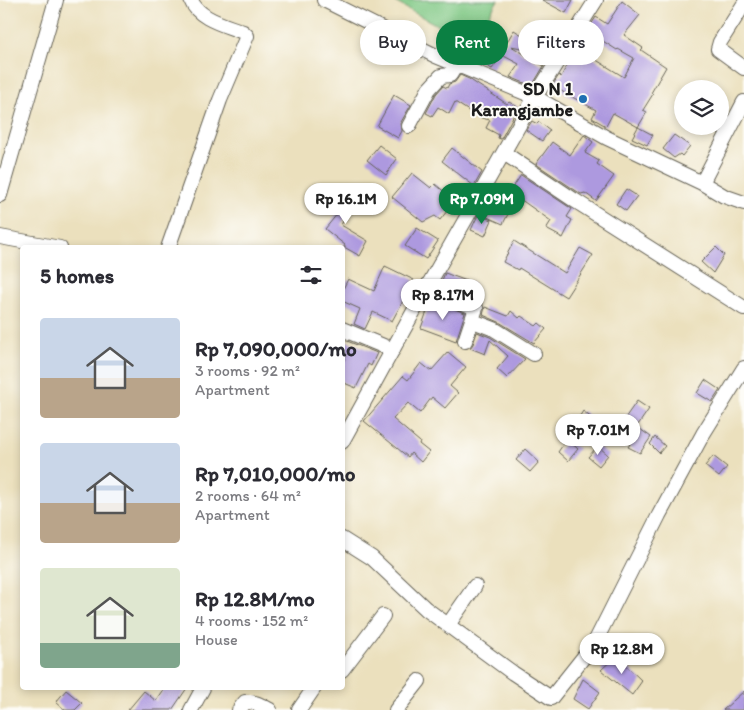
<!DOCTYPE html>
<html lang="en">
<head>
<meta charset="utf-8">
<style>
  :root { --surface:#fff; --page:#f7f7f7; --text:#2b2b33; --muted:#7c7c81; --accent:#0b8043 }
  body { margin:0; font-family:Itim,sans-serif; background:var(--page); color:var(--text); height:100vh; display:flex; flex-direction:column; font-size:19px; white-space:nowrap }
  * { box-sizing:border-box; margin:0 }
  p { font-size:16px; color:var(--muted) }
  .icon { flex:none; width:28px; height:28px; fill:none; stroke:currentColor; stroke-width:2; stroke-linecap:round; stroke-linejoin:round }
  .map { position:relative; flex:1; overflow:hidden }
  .details { position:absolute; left:20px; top:245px; width:325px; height:445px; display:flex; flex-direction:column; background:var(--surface); border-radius:5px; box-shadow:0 2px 8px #0003 }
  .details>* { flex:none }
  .banner { position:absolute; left:360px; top:20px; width:309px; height:45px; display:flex; gap:10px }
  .tools { position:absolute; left:674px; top:80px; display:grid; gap:10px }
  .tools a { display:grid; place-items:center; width:55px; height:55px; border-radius:50%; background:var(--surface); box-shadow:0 2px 8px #0003; font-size:25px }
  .price { position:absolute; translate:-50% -42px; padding:0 11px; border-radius:18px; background:#fff; color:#222; font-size:16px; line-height:32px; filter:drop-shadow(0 1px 2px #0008) }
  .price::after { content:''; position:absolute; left:50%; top:30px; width:15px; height:11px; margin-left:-8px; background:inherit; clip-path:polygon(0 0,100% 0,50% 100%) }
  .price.active { background:var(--accent); color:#fff }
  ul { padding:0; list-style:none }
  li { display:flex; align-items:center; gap:15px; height:125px; padding:0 20px }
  li span { display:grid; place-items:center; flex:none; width:140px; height:100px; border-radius:5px; color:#555 }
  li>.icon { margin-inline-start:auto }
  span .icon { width:60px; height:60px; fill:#fffc; stroke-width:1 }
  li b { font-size:21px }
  h2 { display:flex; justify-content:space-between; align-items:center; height:60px; padding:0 20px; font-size:21px }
  .tag { padding:0 18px; border-radius:22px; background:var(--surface); box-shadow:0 2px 8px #0003; font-size:18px; line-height:45px }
  .tag.active { background:var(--accent); color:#fff }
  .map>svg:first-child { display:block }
  .green { fill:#7ec783; stroke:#4d7250 }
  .building { fill:#ad99df }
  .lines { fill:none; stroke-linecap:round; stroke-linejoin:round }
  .street-casing { stroke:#646154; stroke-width:16 }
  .street { stroke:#fff; stroke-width:14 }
  .poi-dot { fill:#1f6fb2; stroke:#fdfcf7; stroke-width:2 }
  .labels { text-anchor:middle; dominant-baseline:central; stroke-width:4; stroke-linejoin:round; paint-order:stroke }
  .poi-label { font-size:18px; font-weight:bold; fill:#1c1c1c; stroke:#fdfcf7; text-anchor:end }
</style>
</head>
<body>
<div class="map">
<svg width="744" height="710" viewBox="0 0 744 710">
  <rect width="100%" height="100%" fill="#fdfcf7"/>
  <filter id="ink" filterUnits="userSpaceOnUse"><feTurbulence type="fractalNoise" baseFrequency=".02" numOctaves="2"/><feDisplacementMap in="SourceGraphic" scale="10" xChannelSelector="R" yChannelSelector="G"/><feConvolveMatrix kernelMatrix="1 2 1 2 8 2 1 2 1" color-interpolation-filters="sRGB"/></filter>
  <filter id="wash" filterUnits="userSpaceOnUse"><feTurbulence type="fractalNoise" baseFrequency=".0096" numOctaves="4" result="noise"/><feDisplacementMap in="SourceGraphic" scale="20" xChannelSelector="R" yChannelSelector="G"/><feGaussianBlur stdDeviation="1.12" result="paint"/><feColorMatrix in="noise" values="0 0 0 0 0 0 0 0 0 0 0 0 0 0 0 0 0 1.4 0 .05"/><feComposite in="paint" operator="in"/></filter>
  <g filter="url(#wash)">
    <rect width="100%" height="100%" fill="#ebe0bd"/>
    <path class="green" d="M391 0H498L472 44Z"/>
    <g id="blocks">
      <path class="building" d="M542 0H573L566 13Z
        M622 1 640 15 624 35 643 48 641 50 666 67 651 93 653 94 643 110 647 112 638 127 653 135 647 145 632 138 638 127 613 113 606 126 592 118 596 110 552 86 559 75 561 77 575 49 579 51 580 50 624 77 634 58 618 49 617 50 587 31 596 17 607 24Z
        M514 30 543 48 557 39 560 41 552 54 511 46 544 66 532 86 510 77 519 64 502 55 492 69 472 57 480 45 492 52 498 41 505 45Z
        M460 75 469 79 507 104 509 102 518 107 501 139 498 138 499 135 486 128 490 120 478 117 455 102 449 114 438 107 432 116 426 113 436 94 443 86 447 88 449 84 455 82Z
        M394 95 411 105 401 122 402 131 398 138 377 126Z
        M532 121 537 124 539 122 550 130 542 141 526 130Z
        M584 135 593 142 585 153 599 161 597 164 614 176 596 201 585 193 581 194 536 164 552 142 570 155Z
        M674 135 690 146 682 156 680 154 674 158 663 149Z
        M379 145 397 159 386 175 367 160Z
        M452 148 482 172 474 186 442 161Z
        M412 173 431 188 435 184 447 194 443 199 451 206 440 220 435 216 423 222 392 197Z
        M521 175 572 209 567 217 572 220 563 238 546 229 551 221 510 192Z
        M345 189 357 196 341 225 368 241 360 256 344 247 345 245 325 229 338 213 333 210Z
        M626 189 637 196 626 211 616 204Z
        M492 206 508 214 503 224 487 217Z
        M478 215 492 220 485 236 471 230Z
        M417 228 438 241 426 259 405 246Z
        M514 241 565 273 580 248 593 255 566 297 519 268 518 270 503 262Z
        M716 247 724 255 713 273 701 262Z
        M385 266 414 280 404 301H403L392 321 373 312 365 329 354 324 360 309 342 301V291L348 279 374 291Z
        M445 273 475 284 470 296 440 285Z
        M431 300 465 313 456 341 421 328Z
        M485 307 508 316 511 311 519 318 521 316 536 326 539 323 546 329 534 343 499 322 483 315Z
        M477 332 490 337 525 359 507 378 497 369 508 356 490 340 485 354 470 348 473 344Z
        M342 339 377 353 371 366 368 364 356 388 342 382V364L347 354 342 352Z
        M448 352 466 367 450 386 458 393 445 408 432 397 420 413 408 403 393 419 420 442 419 444 429 452 421 462 411 453 408 457 364 421 403 376 408 380 421 363 431 371Z
        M705 380 720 390 712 402 697 393Z
        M637 401 649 409 638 425 625 418Z
        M583 411 598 423 592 433 576 422Z
        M640 429 651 437 640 453 628 447Z
        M655 437 665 446 659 453 650 444Z
        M567 439 578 449 568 461 558 452Z
        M598 446 608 455 599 466 588 457Z
        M525 449 539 462 530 472 516 460Z
        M713 456 727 467 719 477 705 466Z
        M616 656 642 681 632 695 601 670Z
        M583 679 600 692 588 709 573 699Z
        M165 688H187L172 710H128L144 691 156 701Z
        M66 690 82 703 75 710H65L56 702Z
        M744 691V710H723Z"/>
    </g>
  </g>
  <g filter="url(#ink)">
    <use href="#blocks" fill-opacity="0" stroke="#646154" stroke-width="1"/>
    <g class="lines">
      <defs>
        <path id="street" d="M324 0 436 56 535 97 607 138 702 183 724 196 744 203
          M744 4 720 42 718 49 744 68
          M409 126 429 89 441 76 450 75 457 64
          M504 153 574 200 744 308
          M702 183 744 102
          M0 195 56 0
          M0 237 60 248
          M168 248 220 100 247 36 243 32C226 25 198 19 191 0
          M426 289 476 308 465 341
          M473 321 494 329 534 354
          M342 329 393 350
          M342 442 426 289 535 97 596 0
          M342 539 372 558 426 609 513 673 551 698 594 644 659 515 703 434 744 368
          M448 625 475 586
          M342 670 383 616
          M191 710 203 688
          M239 710 245 702C255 701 262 706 270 710
          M299 710 314 688
          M396 710 419 681"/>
      </defs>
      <use href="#street" class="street-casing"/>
      <use href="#street" class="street"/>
    </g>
  </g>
  <circle class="poi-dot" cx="583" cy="99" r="5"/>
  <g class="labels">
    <g class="poi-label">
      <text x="573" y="89">SD N 1<tspan x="573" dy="21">Karangjambe</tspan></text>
    </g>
  </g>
</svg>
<div class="tools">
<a><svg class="icon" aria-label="layers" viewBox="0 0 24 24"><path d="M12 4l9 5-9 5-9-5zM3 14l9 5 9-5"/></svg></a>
</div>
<b class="price" style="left:346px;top:225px">Rp 16.1M</b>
<b class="price active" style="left:482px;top:225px">Rp 7.09M</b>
<b class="price" style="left:443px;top:321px">Rp 8.17M</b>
<b class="price" style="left:598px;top:456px">Rp 7.01M</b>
<b class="price" style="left:622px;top:675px">Rp 12.8M</b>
<div class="banner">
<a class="tag">Buy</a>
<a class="tag active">Rent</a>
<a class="tag">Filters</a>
</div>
<section class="details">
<h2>5 homes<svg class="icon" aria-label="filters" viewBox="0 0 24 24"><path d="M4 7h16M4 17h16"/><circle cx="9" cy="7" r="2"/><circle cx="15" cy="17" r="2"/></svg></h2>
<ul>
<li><span style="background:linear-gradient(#c9d6e8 60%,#b9a48a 0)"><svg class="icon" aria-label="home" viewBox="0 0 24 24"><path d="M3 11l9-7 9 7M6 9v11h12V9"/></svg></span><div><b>Rp 7,090,000/mo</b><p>3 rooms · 92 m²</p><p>Apartment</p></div></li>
<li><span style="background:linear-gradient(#c9d6e8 60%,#b9a48a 0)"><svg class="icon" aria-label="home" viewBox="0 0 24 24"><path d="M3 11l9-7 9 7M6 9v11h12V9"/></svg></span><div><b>Rp 7,010,000/mo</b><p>2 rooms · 64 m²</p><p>Apartment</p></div></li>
<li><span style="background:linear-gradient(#dfe7d0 75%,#7fa58c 0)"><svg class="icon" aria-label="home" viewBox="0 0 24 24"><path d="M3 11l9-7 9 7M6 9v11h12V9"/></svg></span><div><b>Rp 12.8M/mo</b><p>4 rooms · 152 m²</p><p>House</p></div></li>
</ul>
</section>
</div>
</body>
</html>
